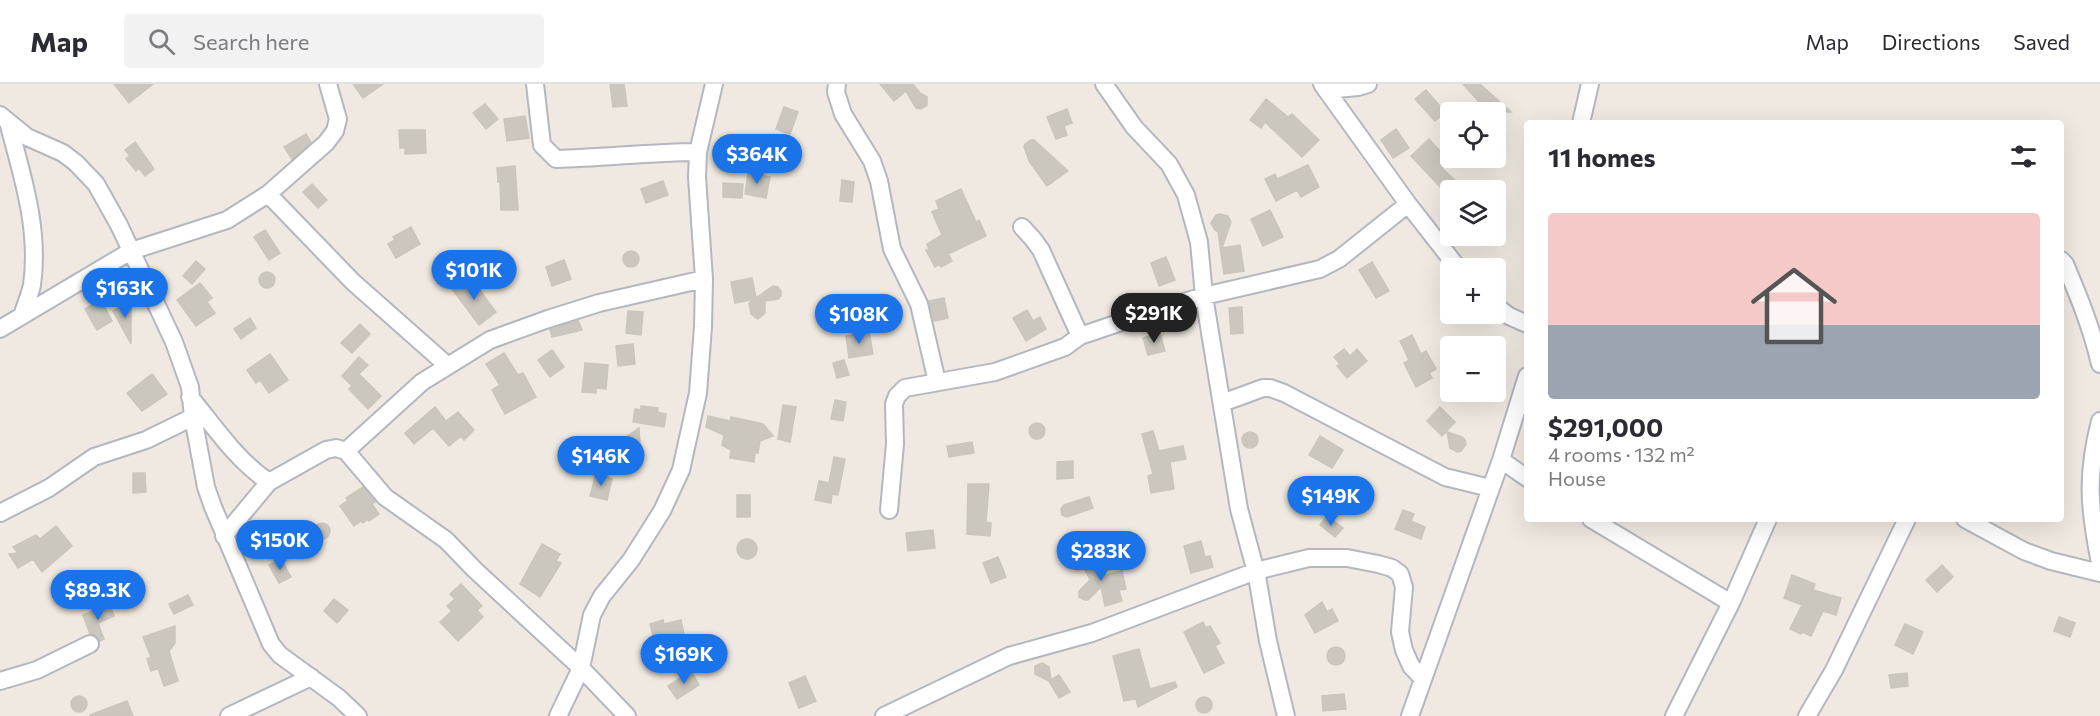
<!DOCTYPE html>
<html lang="en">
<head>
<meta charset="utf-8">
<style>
  :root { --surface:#fff; --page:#f2f2f3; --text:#2b2b33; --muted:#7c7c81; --line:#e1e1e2; --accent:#1a73e8 }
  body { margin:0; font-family:Commissioner,sans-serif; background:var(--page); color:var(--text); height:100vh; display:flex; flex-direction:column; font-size:22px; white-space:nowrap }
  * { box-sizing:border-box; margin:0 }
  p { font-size:20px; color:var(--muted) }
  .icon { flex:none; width:33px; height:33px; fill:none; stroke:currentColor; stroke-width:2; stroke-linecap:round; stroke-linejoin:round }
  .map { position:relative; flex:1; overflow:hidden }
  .details { position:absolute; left:1524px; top:36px; width:540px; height:402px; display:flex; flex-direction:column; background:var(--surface); border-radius:6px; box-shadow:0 6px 24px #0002 }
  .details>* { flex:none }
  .buttons { position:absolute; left:1440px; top:18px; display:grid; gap:12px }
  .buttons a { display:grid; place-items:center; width:66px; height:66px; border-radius:6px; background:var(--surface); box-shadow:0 6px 24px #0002; font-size:30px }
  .price { position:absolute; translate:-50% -51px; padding:0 14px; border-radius:21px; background:var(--accent); color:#fff; font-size:20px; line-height:39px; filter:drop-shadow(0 2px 3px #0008) }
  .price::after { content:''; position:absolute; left:50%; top:36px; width:18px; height:14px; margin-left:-9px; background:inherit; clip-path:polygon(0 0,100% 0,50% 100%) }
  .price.on { background:#222; color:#fff }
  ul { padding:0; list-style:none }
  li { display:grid; align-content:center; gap:12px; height:318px; padding:0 24px }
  li span { display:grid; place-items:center; height:186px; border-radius:6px; color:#555 }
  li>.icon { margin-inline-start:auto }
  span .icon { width:108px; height:108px; fill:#fffc; stroke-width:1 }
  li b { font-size:26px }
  h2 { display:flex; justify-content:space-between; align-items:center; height:72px; padding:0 24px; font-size:26px }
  header { display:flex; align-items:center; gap:36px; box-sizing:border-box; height:84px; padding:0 30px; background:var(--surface); border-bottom:2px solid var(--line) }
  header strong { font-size:28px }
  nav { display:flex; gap:33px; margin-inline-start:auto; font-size:21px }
  .search { width:420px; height:54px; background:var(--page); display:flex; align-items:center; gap:15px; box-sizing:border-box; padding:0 21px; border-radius:6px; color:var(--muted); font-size:22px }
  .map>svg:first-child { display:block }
  .building { fill:#cbc7bf; stroke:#cbc5ba; stroke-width:1.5 }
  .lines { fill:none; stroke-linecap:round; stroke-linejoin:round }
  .minor-casing { stroke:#b4b7c1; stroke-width:20 }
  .minor { stroke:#fff; stroke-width:16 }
</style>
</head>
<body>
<header>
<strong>Map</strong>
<div class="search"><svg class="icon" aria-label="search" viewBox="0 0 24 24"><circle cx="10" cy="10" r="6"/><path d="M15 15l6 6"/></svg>Search here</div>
<nav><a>Map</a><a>Directions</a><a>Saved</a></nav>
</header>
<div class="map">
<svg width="2100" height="632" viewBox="0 0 2100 632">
  <rect width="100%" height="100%" fill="#efe9e1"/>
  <path class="building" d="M114 0H153L129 19Z
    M353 0H383L363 14Z
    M610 0H624L627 22 613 23Z
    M880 0H913L920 9 927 13V21L921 25 916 24 906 7 894 17Z
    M1463 0H1480L1511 28H1488Z
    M1426 6 1445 28 1435 37 1415 15Z
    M1266 15 1288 33 1292 30 1319 56 1302 73 1265 38 1261 44 1250 36Z
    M485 20 498 35 486 45 473 29Z
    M784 23 798 28 790 50 776 45Z
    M1067 25 1072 39 1064 42 1067 51 1056 55 1047 33Z
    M525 32 529 54 507 57 504 35Z
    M1396 45 1409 64 1393 74 1381 56Z
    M399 46H425L426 69 405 70V64H400Z
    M306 50 311 58 292 75 284 63Z
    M1429 55 1449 77 1442 84 1465 106H1443L1411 72Z
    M1031 56H1034L1068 87 1047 102 1029 77 1024 63 1025 60Z
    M135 58 154 85 145 92 139 84 136 87 126 75 130 72 125 66Z
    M1308 81 1319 103 1301 113 1297 106 1276 117 1265 95 1275 90 1277 95Z
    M515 82 518 126H501L500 98H498L497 84Z
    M748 89 770 93 766 114 745 110Z
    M842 96 854 98 852 118 840 117Z
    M663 97 668 111 646 119 641 105Z
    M723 99 743 100 742 114 723 113Z
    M312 100 327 116 318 124 303 108Z
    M961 105 976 138 979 136 986 152 948 170 952 177 941 183 939 180 935 183 926 166H929L927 160 942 151 932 128 939 125 936 117Z
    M1270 126 1283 153 1263 162 1251 135Z
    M1220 130 1228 132 1231 138 1222 164 1240 161 1244 187 1224 190 1218 148 1215 146 1211 139 1216 131Z
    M411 143 420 160 396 174 388 160 395 156 393 153Z
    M265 146 280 169 269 176 254 153Z
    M623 175a8 8 0 1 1 16 0a8 8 0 1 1-16 0Z
    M1166 173 1175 196 1159 202 1151 179Z
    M564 176 571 195 552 202 546 183Z
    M196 177 205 185 192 200 183 192Z
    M1372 178 1389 207 1376 214 1359 186Z
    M259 196a8 8 0 1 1 16 0a8 8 0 1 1-16 0Z
    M470 193 496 228 479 241 452 205Z
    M752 194 756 214 773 202 778 203 781 207V212L778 215 765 217V229L758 235 751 230 749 219 755 215 735 219 731 198Z
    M200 199 212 214 207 218 215 229 196 242 177 216Z
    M944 214 948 234 934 237 929 217Z
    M101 216 112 237 97 246 85 225Z
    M131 217V260L113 227Z
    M1242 223 1243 249 1231 250 1229 224Z
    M1027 226 1033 237 1040 233 1046 245 1026 257 1013 234Z
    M628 227 643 228 641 251 626 249Z
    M250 234 256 244 241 255 234 245Z
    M578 236 582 246 552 253 550 245Z
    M360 240 370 250 352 269 341 259Z
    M869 248 873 270 849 274 846 252Z
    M1160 249 1165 267 1148 271 1143 254Z
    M1412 251 1421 270 1426 267 1436 285 1429 289 1432 294 1416 303 1404 279 1409 276 1400 257Z
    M633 260 635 280 618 282 616 262Z
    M1344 265 1350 272 1357 265 1367 277 1347 294 1337 282 1340 280 1334 273Z
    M552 266 564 283 550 293 538 276Z
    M504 269 518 291 523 289 536 313 505 330 492 306 500 301 486 280Z
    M270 270 288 296 269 309 260 296 256 299 247 286Z
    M359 273 368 281 359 290 381 312 368 325 349 305 352 302 342 292Z
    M844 276 849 291 837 294 833 279Z
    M585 279 608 281 606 305 596 304V309L582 308Z
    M152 290 167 310 142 327 127 309Z
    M835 316 846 318 843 337 831 335Z
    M783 321 796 323 790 358 778 355Z
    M641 322 658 324 657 328 666 330 664 343 633 338 635 325 641 326Z
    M435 323 446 337 458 328 474 346 464 356 461 352 449 362 433 344 414 360 405 349Z
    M1440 323 1455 338 1442 352 1427 337Z
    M708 332 730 337 731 333 763 340 773 352 760 357 758 369H755L754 378 730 374 731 366 722 361 724 351 706 343Z
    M1029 347a8 8 0 1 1 16 0a8 8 0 1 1-16 0Z
    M639 344 640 359 638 363 630 364 626 360V353Z
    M1153 347 1159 367 1183 362 1186 375 1170 378 1174 405 1151 409 1148 392 1153 390 1142 350Z
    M1447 348 1462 353 1465 356 1466 360 1461 367 1457 368 1450 364Z
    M1242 356a8 8 0 1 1 16 0a8 8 0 1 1-16 0Z
    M1320 352 1343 366 1332 384 1309 371Z
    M972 358 974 369 949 373 947 362Z
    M834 373 845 375 838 411 832 410 831 419 815 416 819 397 829 399Z
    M1073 377V394L1057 395V378Z
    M133 389H145L146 408 133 409Z
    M596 390 612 395 607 416 590 412Z
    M968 400H989L986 438 991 439 990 452 967 450Z
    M363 403 375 418 372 420 379 430 369 437 368 435 363 439 361 437 354 442 340 422 348 416 346 414Z
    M737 411H750V433H737Z
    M1089 413 1093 424 1067 433 1062 431 1061 425 1064 421Z
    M1403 426 1414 430 1411 437 1425 443 1421 455 1395 445Z
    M1327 432 1343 444 1335 453 1320 441Z
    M314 447a8 8 0 1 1 16 0a8 8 0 1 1-16 0Z
    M56 442 72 462 42 488 33 475 18 484 9 470 18 469 13 463 36 451 40 455Z
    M933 446 935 464 908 467 906 449Z
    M737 465a10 10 0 1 1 20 0a10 10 0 1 1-20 0Z
    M1201 457 1205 473 1210 472 1213 483 1191 489 1184 462Z
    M542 460 560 470 556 477 561 479 540 513 520 500Z
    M1091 468 1102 492 1122 487 1126 505 1119 506 1122 517 1105 522 1101 503 1088 516H1085L1079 513V507L1090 496 1079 473Z
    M998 473 1006 493 991 499 983 479Z
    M281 475 291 493 279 499 269 481Z
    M1942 481 1953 493 1937 508 1926 496Z
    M1792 491 1815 500 1813 506 1841 514 1836 531 1823 527 1811 552 1802 548 1801 550 1790 545 1802 521 1784 514Z
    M461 500 482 522 477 526 483 533 458 557 440 538 452 527 447 522 455 515 450 510Z
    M188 511 193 521 174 530 169 520Z
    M334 515 348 526 337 539 324 527Z
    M1322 518 1327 528 1332 525 1338 537 1315 549 1305 531Z
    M110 521 114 532 98 539 104 555 100 557 96 552 90 550 83 531Z
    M2059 533 2075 539 2070 553 2054 547Z
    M663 536 664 540 681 536 686 559 657 568 650 540Z
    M1203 538 1206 544 1210 542 1220 559 1215 562 1224 579 1204 589 1184 548Z
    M1905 540 1923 548 1913 570 1895 561Z
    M175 542V559L169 567 178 597 164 602 158 584 151 587 147 575 151 573 143 553Z
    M1327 572a9 9 0 1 1 18 0a9 9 0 1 1-18 0Z
    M1139 565 1150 605 1175 598 1177 603 1138 623 1136 615 1124 617 1113 572Z
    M1042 579 1049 583 1051 596 1059 591 1070 608 1059 614 1049 597 1035 590V582Z
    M691 587 699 601 677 615 668 602Z
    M1907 589 1908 602 1891 604 1889 591Z
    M805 592 816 617 799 624 789 599Z
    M1344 610 1346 625 1323 627 1322 612Z
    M71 620a8 8 0 1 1 16 0a8 8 0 1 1-16 0Z
    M1196 621a8 8 0 1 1 16 0a8 8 0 1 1-16 0Z
    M127 617 133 632H90V631Z"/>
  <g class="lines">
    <defs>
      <path id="minor" d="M535 0 542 61 556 75C604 74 650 68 698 68
        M837 0 836 8 843 30 872 77 879 97 892 165 919 220 937 298
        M1104 0 1134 43 1169 80 1186 111 1199 158 1204 212 1239 425 1257 492 1268 557 1286 632
        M1322 0 1408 120 1458 184
        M1326 6 1358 3 1368 0
        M0 31 27 53 63 69 76 79 96 100 119 141 174 258 190 303 193 333 146 356 94 373 49 404 0 429
        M8 38C22 91 40 145 32 201 30 211 25 222 22 232
        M1581 39 1590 0
        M268 110 353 198 448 282
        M1022 143 1033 155 1041 166 1080 252
        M2061 176 2065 180C2079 213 2092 245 2100 280
        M1496 222 1509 232 1527 240
        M0 245 131 167 227 136 268 110 326 59 335 47 338 35 328 0
        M190 313C214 342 237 377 269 398L326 366 336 364 346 367 385 413 446 456 475 486 581 584 627 632
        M1222 319 1263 304H1270L1284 309 1445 393 1490 404
        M193 333 206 403 213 423 271 560 280 571 339 614 358 632
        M2100 337C2086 392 2089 424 2100 479
        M346 367 422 298 490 256 548 235 599 219 704 195
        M1501 376 1527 394
        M889 426 895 360 894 320 897 312 905 304 995 288 1065 263 1080 252 1148 229 1204 212 1320 185 1339 175 1408 120
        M1591 435 1731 519
        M1965 435 2024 467 2051 477 2100 489
        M224 452 269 398
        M0 597 37 586 90 560
        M229 632 311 593
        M558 632 581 584 592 531 602 512 631 476 662 427 681 386 698 309 703 243 704 195 697 93 698 68 714 0
        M884 632 1009 572 1092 549 1256 487 1309 474H1347L1378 480 1392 484 1400 490 1404 503 1400 548 1404 566 1411 582 1423 595
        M1410 632 1501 376 1527 292
        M1674 632 1731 519 1768 435
        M1807 632 1834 586 1907 435"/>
    </defs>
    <use href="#minor" class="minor-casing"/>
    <use href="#minor" class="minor"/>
  </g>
</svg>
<div class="buttons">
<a><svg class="icon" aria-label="locate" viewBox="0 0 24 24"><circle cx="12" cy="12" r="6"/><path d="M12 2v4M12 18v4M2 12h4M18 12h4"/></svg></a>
<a><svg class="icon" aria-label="layers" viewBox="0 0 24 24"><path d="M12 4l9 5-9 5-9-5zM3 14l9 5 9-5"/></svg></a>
<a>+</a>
<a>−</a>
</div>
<b class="price" style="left:757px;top:101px">$364K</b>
<b class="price" style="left:474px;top:217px">$101K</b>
<b class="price" style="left:125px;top:235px">$163K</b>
<b class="price on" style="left:1154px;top:260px">$291K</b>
<b class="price" style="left:859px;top:261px">$108K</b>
<b class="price" style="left:601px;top:403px">$146K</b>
<b class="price" style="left:1331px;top:443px">$149K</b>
<b class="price" style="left:280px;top:487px">$150K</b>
<b class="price" style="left:1101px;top:498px">$283K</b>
<b class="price" style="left:98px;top:537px">$89.3K</b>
<b class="price" style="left:684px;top:601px">$169K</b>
<section class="details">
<h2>11 homes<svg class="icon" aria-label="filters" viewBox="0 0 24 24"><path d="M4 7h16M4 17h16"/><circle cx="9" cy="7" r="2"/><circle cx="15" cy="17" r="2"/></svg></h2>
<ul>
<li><span style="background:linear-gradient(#f6c9c9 60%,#9aa5b1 0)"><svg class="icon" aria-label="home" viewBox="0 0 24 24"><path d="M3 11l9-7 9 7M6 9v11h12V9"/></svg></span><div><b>$291,000</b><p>4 rooms · 132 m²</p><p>House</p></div></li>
</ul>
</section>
</div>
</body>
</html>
